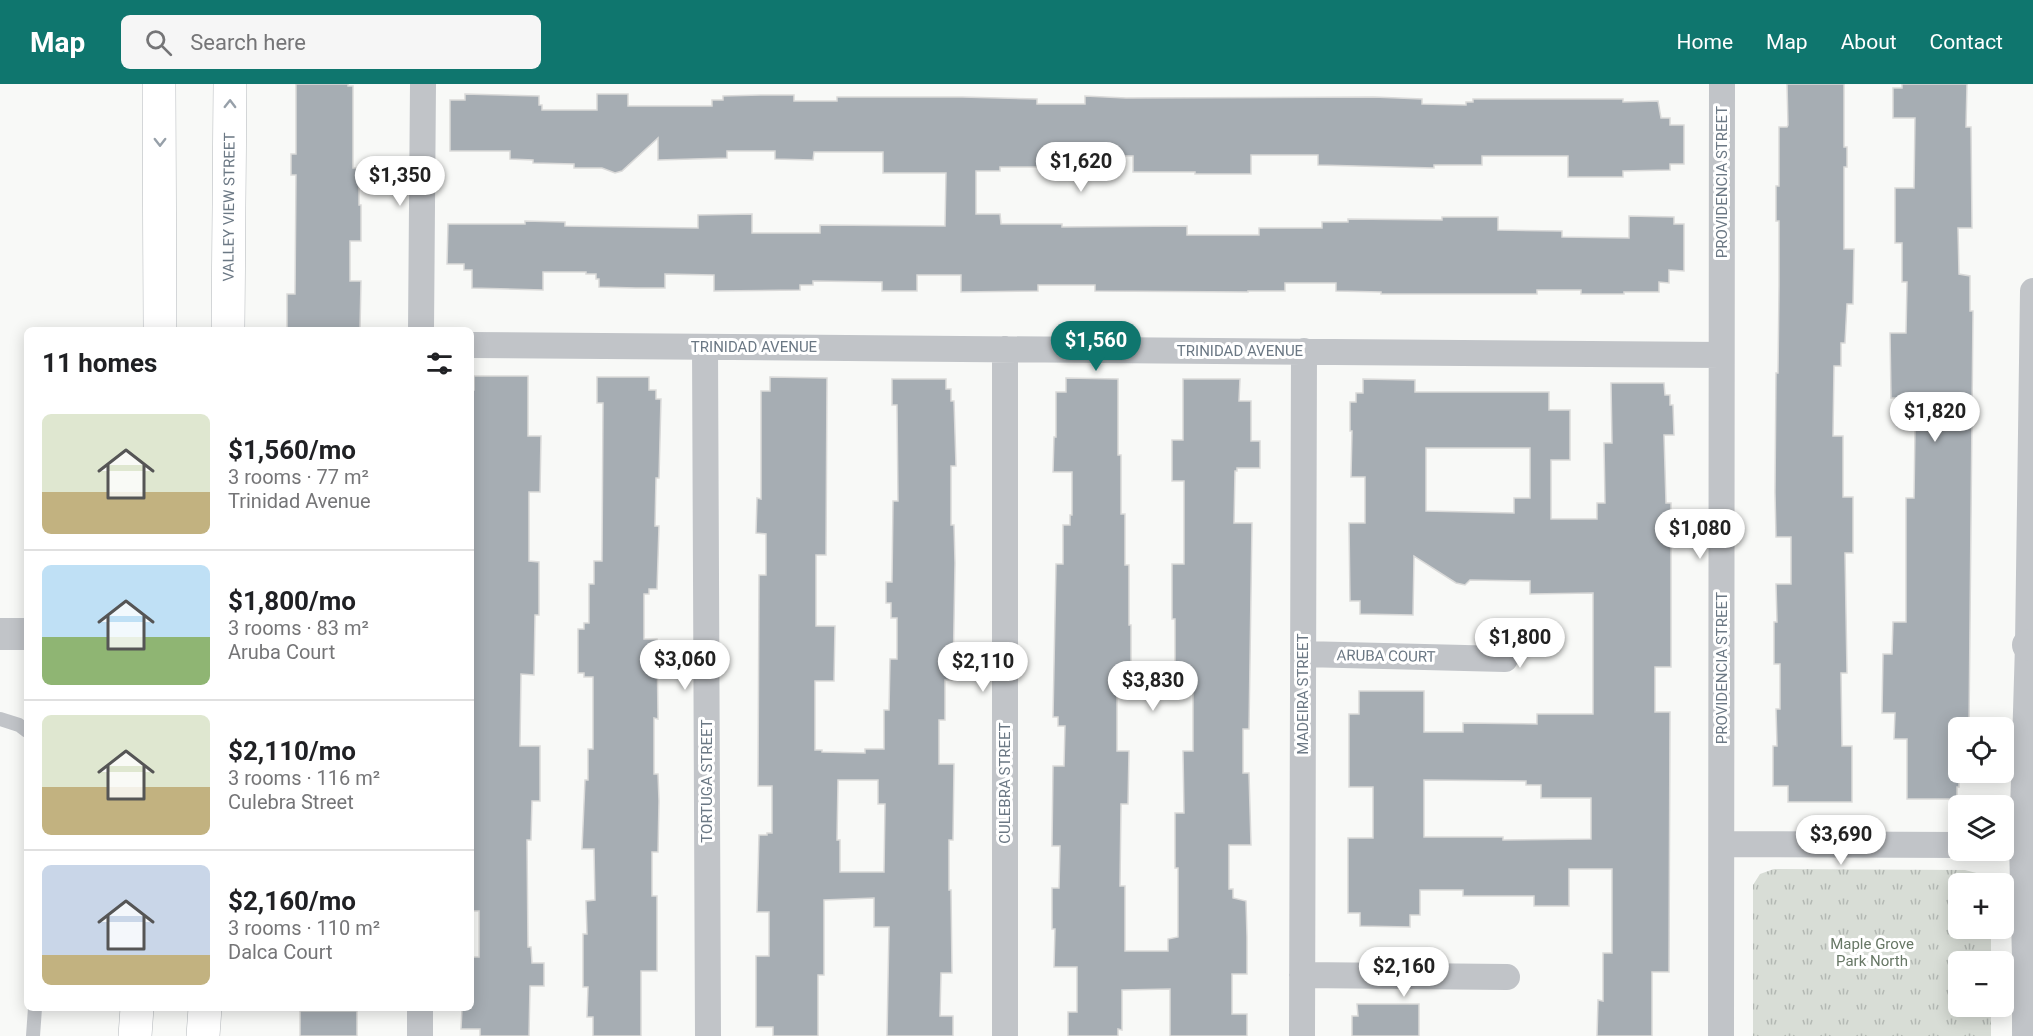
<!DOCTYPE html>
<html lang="en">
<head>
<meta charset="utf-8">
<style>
  :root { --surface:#fff; --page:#f6f6f6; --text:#202124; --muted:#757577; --line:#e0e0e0; --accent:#0f766e }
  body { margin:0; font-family:Roboto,sans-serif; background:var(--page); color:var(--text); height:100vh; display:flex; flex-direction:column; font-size:22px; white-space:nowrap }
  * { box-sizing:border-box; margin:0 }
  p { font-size:20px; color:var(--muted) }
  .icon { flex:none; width:33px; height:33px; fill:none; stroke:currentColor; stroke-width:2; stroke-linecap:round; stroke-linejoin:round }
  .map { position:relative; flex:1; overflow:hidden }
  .panel { position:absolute; left:24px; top:243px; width:450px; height:684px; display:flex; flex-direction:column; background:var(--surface); border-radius:9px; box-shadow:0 3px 15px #0003 }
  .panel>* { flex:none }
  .fabs { position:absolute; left:1948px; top:633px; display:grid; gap:12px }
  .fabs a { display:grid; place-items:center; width:66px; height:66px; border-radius:9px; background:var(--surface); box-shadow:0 3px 15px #0003; font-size:30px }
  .price { position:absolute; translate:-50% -51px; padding:0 14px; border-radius:21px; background:#fff; color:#222; font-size:20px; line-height:39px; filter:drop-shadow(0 2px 3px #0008) }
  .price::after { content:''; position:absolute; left:50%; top:36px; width:18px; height:14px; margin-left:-9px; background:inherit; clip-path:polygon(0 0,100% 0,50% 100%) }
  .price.selected { background:var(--accent); color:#fff }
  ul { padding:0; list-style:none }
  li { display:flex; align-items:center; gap:18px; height:150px; padding:0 18px }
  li+li { border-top:2px solid var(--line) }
  li span { display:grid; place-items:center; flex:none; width:168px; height:120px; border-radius:9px; color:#555 }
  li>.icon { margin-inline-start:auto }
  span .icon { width:72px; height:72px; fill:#fffc; stroke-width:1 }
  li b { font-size:26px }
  h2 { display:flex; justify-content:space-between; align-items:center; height:72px; padding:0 18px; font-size:26px }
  header { display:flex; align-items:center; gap:36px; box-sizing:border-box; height:84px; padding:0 30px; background:var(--accent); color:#fff }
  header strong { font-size:28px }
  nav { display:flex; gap:33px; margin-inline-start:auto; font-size:21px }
  .search { width:420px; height:54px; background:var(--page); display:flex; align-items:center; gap:15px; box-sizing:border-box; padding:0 21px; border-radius:9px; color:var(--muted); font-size:22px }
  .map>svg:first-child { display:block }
  .park { fill:url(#park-tufts) }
  .building { fill:#a6adb3; stroke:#dadad9; stroke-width:1.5; fill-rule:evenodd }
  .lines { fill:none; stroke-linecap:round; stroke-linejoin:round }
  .primary-casing { stroke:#b4b8bc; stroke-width:34 }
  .service { stroke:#c1c4c8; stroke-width:14 }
  .minor { stroke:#c1c4c8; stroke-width:26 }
  .tertiary { stroke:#c1c4c8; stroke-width:32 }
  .primary { stroke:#fff; stroke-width:33 }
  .oneway { stroke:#97a0a9 }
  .labels { text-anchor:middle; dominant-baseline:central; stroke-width:6; stroke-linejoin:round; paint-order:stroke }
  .street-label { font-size:15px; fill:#6b7884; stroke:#fff }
  .park-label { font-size:15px; fill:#677765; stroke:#fff }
</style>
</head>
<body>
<header>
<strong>Map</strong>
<div class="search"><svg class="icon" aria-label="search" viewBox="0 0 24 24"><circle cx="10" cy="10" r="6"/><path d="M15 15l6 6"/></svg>Search here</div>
<nav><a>Home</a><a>Map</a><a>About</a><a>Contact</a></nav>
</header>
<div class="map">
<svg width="2033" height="952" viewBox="0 0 2033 952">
  <defs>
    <pattern id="park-tufts" width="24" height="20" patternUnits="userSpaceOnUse" patternTransform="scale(1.5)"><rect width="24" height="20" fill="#d8ddd6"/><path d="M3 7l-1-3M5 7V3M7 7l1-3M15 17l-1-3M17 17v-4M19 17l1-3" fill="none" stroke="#b3b8b3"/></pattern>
  </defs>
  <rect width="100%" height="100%" fill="#f8f9f7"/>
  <path class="park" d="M1774 785 1965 786 1984 791 1988 799 1959 800V844L1991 845V877L1959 878V922L1991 923V952H1753V801L1760 790Z"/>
  <path class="building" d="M296 0H348V2H353V84H359V121H361V157H350V197H361L360 246H287V210H295L296 91H291V70H296Z
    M1787 0H1844V63H1847V83H1844V165H1854L1853 220H1847L1845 259H1841V282H1834L1833 352H1843V413H1853V469H1845L1847 589H1841L1842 662H1852V718H1788V702H1773V662H1777L1776 625H1780V580H1774V538H1777L1776 500H1791V453H1776L1775 408 1776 289H1778L1779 202V137H1776V102H1779V43H1787L1788 41Z
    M1902 0H1967L1966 43H1971L1972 144H1958L1959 190 1970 192V227H1973L1969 644H1959V703H1957V715H1907V655H1894L1895 629H1882L1883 570H1892L1893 538H1906V414H1914L1915 345H1906V332H1902V328H1899V314H1891L1890 249H1906L1907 198H1902V159H1895V104H1914L1915 34H1893V4H1902Z
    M465 10 539 12V21H542V26H597V10H628V22H712V16H723V12L761 11H794V17H837V13H962L1037 15V20H1085V12L1126 14 1374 13 1422 15V20L1466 21V18H1473V15H1623V18L1658 17 1661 34H1670V41H1684V80H1670V86L1623 87V93H1568V72H1482V81H1434V84L1318 81V71H1251V90H1195V88H1133V72L1062 71V78L1051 77V83H1000V87H976V130H1000L1001 140H1062V143L1187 142V151H1259V144H1322V138H1348V135L1442 136V133H1498V146L1562 147V153L1629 154V132L1674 133V140H1684V187L1669 186V199L1659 198V208H1624V210H1581V206H1537V210H1381V208L1336 207V199H1285V207H1248V208L1095 207V201H1038V207L961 208V191H917V207H882V198L813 197V201H800V206L714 207V191L665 190V204H636L599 203V195H596V190H586V188H543V206L472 204V186H464V180H447L448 140H525V137L565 138V142L698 144V131L752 130V149H820V141L945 142 946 89H883V68H814L813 76 775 75V67H727V74L658 76V54L622 87 615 89 602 84H574V80L533 79V76L510 75V67H450V16H465Z
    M474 292H528V352H541L540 408H529V477L539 478V531H535L534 591 521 590 520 662H540V717H532L531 756H527L528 863H531L532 879H544V902H530L529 952H480V945H461L462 924H471V873H479V827H471L473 717H471V306H474Z
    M597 293H649V306H656V315H661L659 394H656L655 442H659L657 505H649V510H644V555H657L658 635 654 634V690H658L659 717 658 768H652V812H657V887H641V952H593V933H587L588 903H583V850H587L586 817 595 816 594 765H582L585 696H588V665H593V593H584V589H578V545H584V539H589V500H594V477H602L603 319H597Z
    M770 293 827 294 826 471H816V542H835L834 597H815V666H822V668L865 669V665H884V626H889L890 575H897V534H891V519H886V498H892L893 417H898L897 321H892V295H946V305H951V317H954L956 382H951V441H954L955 479 953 596H945V636H939V680H954L953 756H949V806H951L952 889H941L940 932H953V952H887L889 843H874V814L824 816V891H818V952H773V943H756V872H769V828H757L759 751H767V749H772V702H758L759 491H766V450L756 449 757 414 761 415V307H770ZM838 696H878V720H885L884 788H840V756H837Z
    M1066 294 1118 295V371H1121V430H1125V481H1129V541H1131V595H1117V667H1129L1128 720H1121L1120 802H1125V867H1168V855L1178 853V784H1175V729H1184L1183 667H1193V596H1175V535H1172V480H1184V397H1172V356H1183V295H1240L1239 317H1251V357H1260V384H1237V387H1235L1234 439H1252L1249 645H1243V689H1249L1251 761H1229V805H1233V814L1246 817 1247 853V890H1232V930H1247V952H1170V905L1122 906V946L1118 945V952H1068V928H1077V883H1054L1055 845H1052V804H1059L1060 762H1052L1053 682H1064L1065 642H1058V633H1053L1056 480H1063V441H1070V431H1072V388H1053L1054 353H1056V308H1066Z
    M1363 295 1415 296V308H1549V326H1570V376H1551V435H1597V419H1605L1604 359H1612L1611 299H1664L1665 311H1670V321H1673L1674 351H1664L1666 419H1671V583H1655V628H1670L1669 888H1652V952H1597L1598 916 1603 917V869H1612V785H1569V822H1534V812H1463V806H1420V831H1410V843L1360 842V829H1348V754H1373V703H1349V630H1359V607H1424V648H1463V639L1537 640V630H1593V509L1530 510V497L1470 496 1465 501 1456 499 1414 472 1413 531 1360 530V517H1350L1349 439H1365V393H1351L1352 347H1350V318H1356V309H1363ZM1426 364H1530V414H1514V429L1426 427ZM1424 696 1526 697V701H1541V714H1591V755L1503 756V753H1424Z
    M1357 920H1419V952H1352V932H1358Z
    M300 927H357V952H300Z"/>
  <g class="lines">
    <defs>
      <g id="primary">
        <path d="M159 0 160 246"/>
        <path id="s1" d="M228 246 230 0"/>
        <path d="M135 952 137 924"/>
        <path d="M203 952 205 924"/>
      </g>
    </defs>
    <use href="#primary" class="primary-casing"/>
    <path class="service" d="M0 635 19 641 27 647
      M33 952 35 924"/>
    <path class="minor" d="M421 246 423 0
      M471 261 1721 271
      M705 263 708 952
      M1005 265V952
      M1303 570 1505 575
      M1723 760 1959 761
      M1302 891 1507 893
      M420 952V924
      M1302 952 1304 267
      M1721 952 1722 0
      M2025 952V874L2022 761 2028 561 2033 207"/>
    <path class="tertiary" d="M0 550H27
      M2028 561H2033"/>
    <use href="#primary" class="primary"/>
  </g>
  <defs><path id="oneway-chevron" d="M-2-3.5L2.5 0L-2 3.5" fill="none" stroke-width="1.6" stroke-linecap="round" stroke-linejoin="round" transform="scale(1.5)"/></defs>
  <g class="oneway">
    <use href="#oneway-chevron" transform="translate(230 20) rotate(-89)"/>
    <use href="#oneway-chevron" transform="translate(160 58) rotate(90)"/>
  </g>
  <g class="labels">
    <g class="street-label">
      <text transform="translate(1722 98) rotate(-90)">PROVIDENCIA STREET</text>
      <text stroke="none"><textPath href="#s1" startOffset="123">VALLEY VIEW STREET</textPath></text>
      <text x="754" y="263">TRINIDAD AVENUE</text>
      <text x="1240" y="267">TRINIDAD AVENUE</text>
      <text transform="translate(1386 572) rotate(1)">ARUBA COURT</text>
      <text transform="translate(1722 584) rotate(-90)">PROVIDENCIA STREET</text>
      <text transform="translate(1303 610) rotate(-90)">MADEIRA STREET</text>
      <text transform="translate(707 697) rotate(-90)">TORTUGA STREET</text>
      <text transform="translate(1005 699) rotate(-90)">CULEBRA STREET</text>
    </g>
    <g class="park-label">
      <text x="1872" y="860">Maple Grove<tspan x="1872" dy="17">Park North</tspan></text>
    </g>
  </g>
</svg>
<div class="fabs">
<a><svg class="icon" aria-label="locate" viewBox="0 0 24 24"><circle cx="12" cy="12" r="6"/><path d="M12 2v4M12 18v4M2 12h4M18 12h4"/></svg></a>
<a><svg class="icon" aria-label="layers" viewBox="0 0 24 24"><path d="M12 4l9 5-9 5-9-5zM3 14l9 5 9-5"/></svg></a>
<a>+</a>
<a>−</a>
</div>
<b class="price" style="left:1081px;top:109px">$1,620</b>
<b class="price" style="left:400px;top:123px">$1,350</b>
<b class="price selected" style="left:1096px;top:288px">$1,560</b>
<b class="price" style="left:1935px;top:359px">$1,820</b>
<b class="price" style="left:1700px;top:476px">$1,080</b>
<b class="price" style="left:1520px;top:585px">$1,800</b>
<b class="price" style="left:685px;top:607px">$3,060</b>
<b class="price" style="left:983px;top:609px">$2,110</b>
<b class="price" style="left:1153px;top:628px">$3,830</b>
<b class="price" style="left:1841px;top:782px">$3,690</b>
<b class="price" style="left:1404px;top:914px">$2,160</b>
<section class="panel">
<h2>11 homes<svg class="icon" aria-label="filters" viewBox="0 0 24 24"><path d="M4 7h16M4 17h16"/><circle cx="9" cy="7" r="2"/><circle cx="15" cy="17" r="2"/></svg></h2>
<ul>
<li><span style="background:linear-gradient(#dfe7d0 65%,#c2b280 0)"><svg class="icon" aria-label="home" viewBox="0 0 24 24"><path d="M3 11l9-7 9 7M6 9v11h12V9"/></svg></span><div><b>$1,560/mo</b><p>3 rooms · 77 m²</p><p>Trinidad Avenue</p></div></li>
<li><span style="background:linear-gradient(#bfe0f5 60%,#8fb573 0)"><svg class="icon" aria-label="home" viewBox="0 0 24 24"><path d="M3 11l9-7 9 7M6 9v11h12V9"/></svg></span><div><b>$1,800/mo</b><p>3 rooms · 83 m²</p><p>Aruba Court</p></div></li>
<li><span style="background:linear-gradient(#dfe7d0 60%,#c2b280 0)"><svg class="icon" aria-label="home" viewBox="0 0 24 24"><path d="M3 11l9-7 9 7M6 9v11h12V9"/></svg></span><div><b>$2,110/mo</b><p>3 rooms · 116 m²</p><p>Culebra Street</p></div></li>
<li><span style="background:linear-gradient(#c9d6e8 75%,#c2b280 0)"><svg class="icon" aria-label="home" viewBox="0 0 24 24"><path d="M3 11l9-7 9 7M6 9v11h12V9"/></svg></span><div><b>$2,160/mo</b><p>3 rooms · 110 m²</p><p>Dalca Court</p></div></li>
</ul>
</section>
</div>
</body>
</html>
